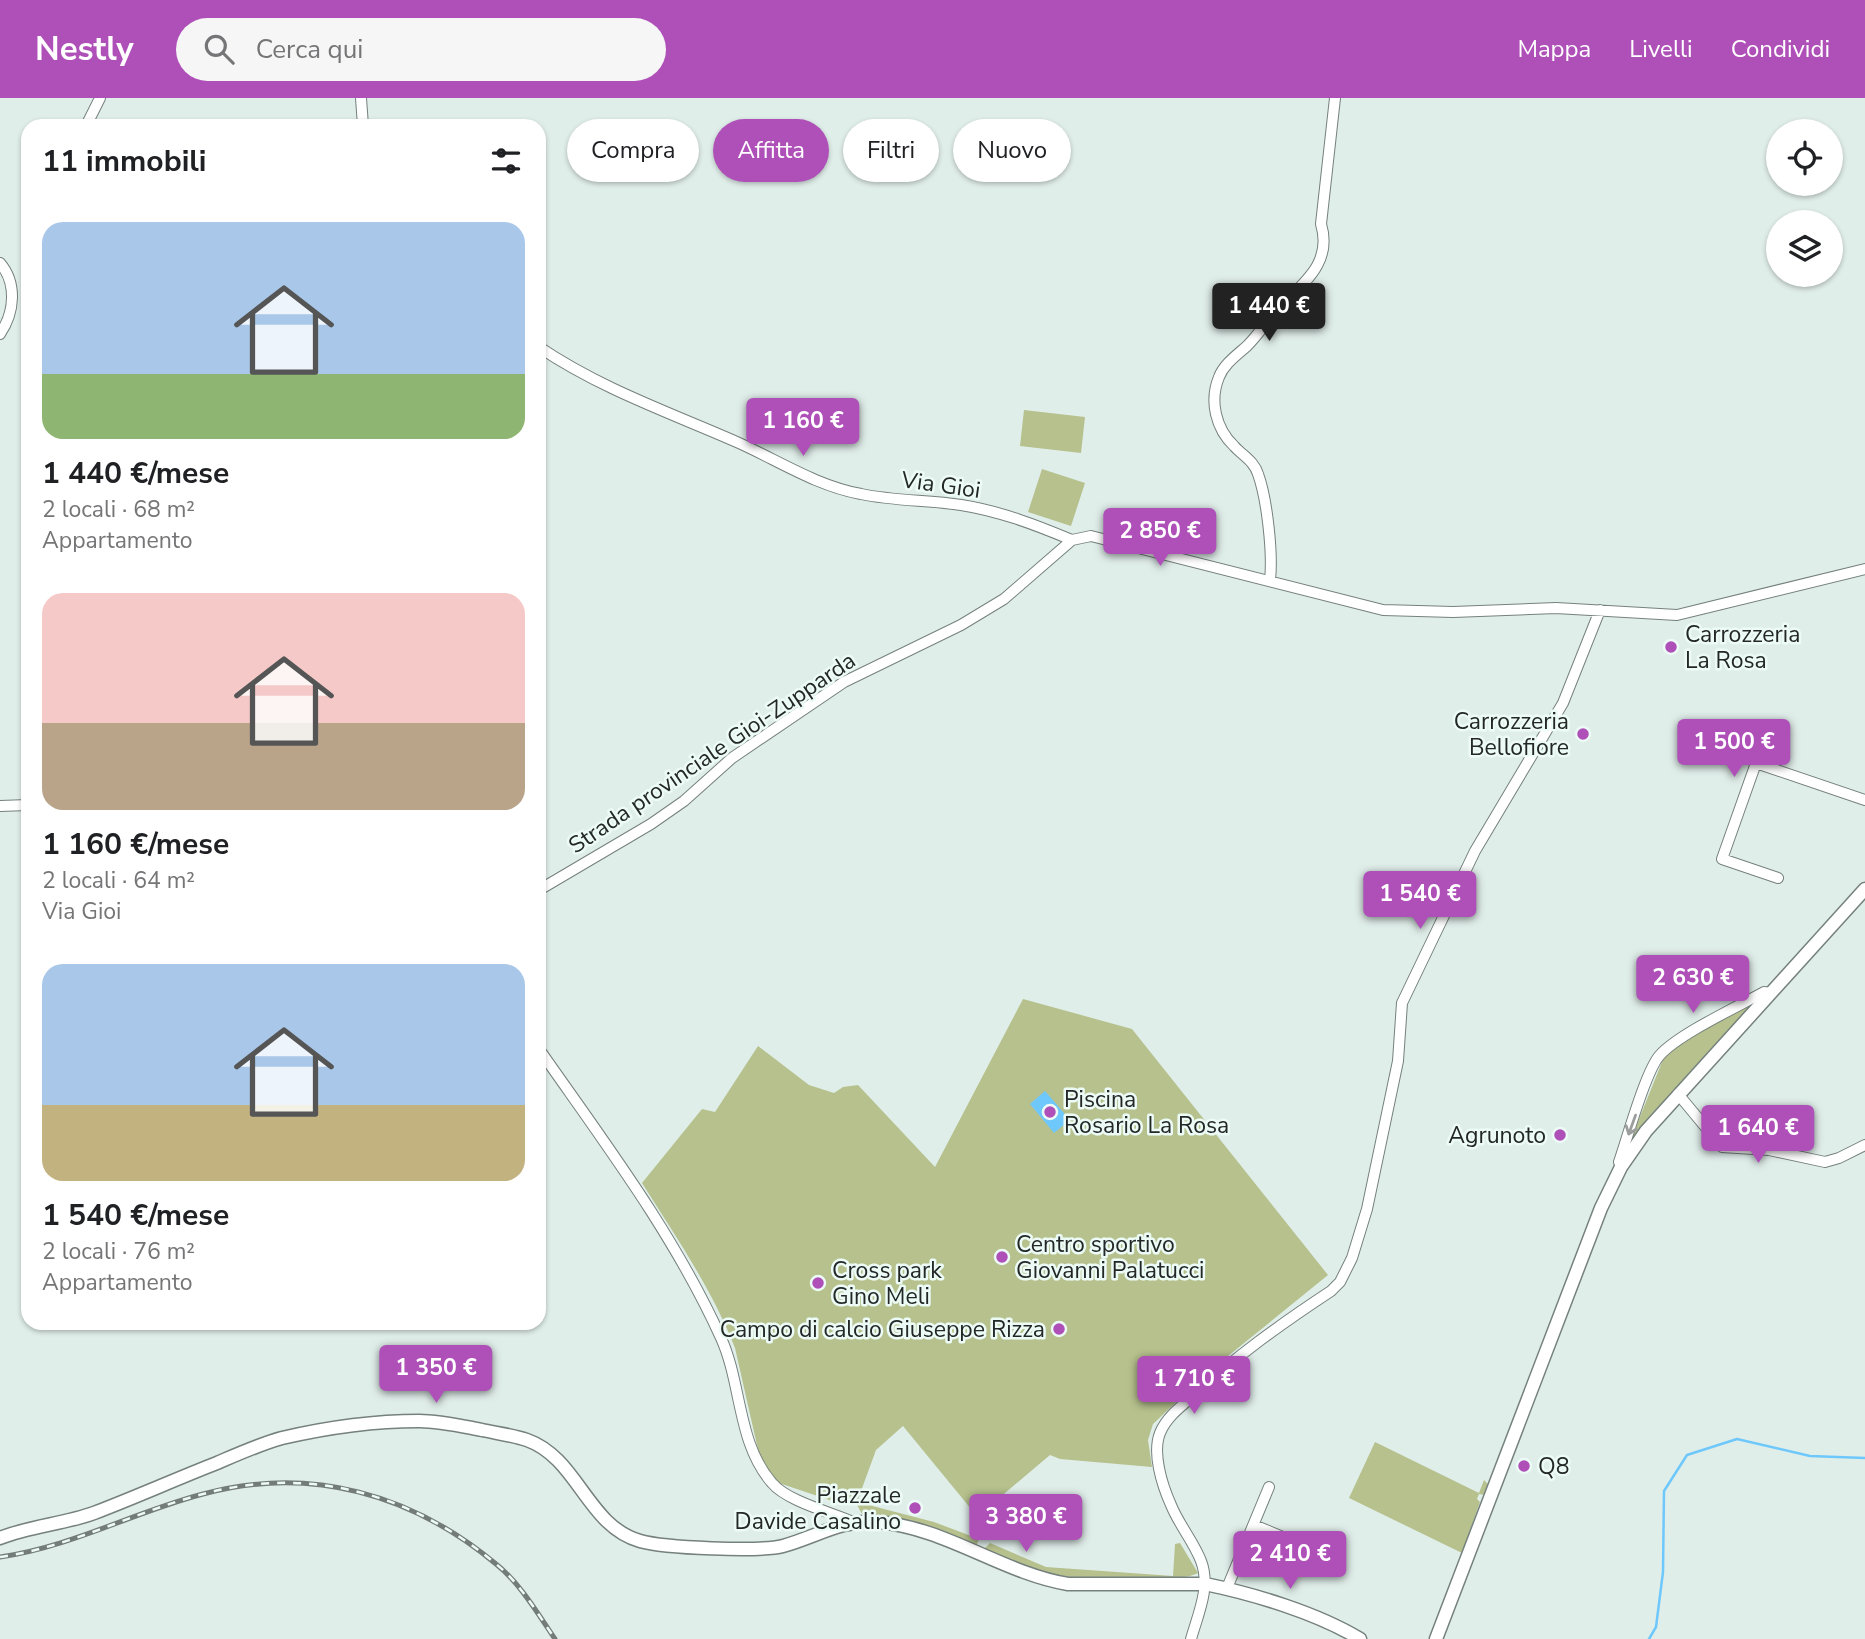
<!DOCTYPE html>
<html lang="it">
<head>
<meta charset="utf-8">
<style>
  :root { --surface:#fff; --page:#f6f6f6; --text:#202124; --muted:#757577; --accent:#af50b9 }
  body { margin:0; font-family:"Nunito Sans",sans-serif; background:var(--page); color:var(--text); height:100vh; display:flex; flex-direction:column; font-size:26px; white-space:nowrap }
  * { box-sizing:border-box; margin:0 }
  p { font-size:23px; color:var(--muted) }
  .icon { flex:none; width:38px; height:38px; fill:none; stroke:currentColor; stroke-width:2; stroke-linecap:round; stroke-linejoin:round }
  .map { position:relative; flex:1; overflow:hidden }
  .panel { position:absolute; left:21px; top:21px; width:525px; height:1211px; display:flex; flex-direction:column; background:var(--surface); border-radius:21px; box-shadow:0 2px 5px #0004 }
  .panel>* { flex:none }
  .guide { position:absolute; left:567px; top:21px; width:665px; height:63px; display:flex; gap:14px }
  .fabs { position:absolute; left:1766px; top:21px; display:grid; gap:14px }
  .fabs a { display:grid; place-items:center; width:77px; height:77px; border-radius:50%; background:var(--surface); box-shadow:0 2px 5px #0004; font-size:35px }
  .price { position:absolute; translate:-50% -60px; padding:0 16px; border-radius:7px; background:var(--accent); color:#fff; font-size:23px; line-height:46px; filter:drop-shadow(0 2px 4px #0008) }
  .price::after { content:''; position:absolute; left:50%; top:42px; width:21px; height:16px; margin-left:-10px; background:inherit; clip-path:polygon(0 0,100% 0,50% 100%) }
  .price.on { background:#222; color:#fff }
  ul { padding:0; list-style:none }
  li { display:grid; align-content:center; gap:14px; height:371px; padding:0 21px }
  li span { display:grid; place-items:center; height:217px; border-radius:21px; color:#555 }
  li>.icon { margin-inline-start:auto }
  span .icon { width:126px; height:126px; fill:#fffc; stroke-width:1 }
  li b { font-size:30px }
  h2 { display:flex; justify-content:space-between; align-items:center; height:84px; padding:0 21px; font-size:30px }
  .chip { padding:0 24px; border-radius:32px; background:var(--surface); box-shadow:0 2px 5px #0004; font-size:24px; line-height:63px }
  .chip.on { background:var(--accent); color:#fff }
  header { display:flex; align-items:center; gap:42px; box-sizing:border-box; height:98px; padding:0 35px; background:var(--accent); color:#fff }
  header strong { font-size:33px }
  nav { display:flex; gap:38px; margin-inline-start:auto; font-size:24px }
  .search { width:490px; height:63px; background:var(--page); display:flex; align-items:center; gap:18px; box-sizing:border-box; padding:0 24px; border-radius:38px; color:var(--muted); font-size:26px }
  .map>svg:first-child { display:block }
  .green { fill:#b6c18d }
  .water { fill:#6fc8fb }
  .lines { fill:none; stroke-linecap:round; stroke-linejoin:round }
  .stream { stroke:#6fc8fb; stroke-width:2.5 }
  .minor-casing { stroke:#75817e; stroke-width:12 }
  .major-casing { stroke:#75817e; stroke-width:15 }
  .minor { stroke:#fff; stroke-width:10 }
  .major { stroke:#fff; stroke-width:12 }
  .rail-casing { stroke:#737c79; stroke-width:5 }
  .rail { stroke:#edfbf7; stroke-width:2.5; stroke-dasharray:8; stroke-linecap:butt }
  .oneway { stroke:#9c9e9e }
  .poi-dot { fill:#af50b9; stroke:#edfbf7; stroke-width:2.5 }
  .labels { text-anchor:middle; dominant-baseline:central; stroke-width:5; stroke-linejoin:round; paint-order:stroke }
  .street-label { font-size:23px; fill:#232827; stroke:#edfbf7 }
  .poi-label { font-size:23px; fill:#232827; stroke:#edfbf7; text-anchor:start }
</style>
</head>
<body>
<header>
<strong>Nestly</strong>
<div class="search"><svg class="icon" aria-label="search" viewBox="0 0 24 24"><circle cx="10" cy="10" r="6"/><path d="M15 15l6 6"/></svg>Cerca qui</div>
<nav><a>Mappa</a><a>Livelli</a><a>Condividi</a></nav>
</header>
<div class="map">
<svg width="1865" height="1541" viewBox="0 0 1865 1541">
  <rect width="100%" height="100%" fill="#e0eeea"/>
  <path class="green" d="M1024 312 1085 319 1081 355 1020 348Z
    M1042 371 1085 385 1071 428 1028 414Z
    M1023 901 1132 931 1328 1177 1212 1271 1207 1268 1201 1273 1203 1279 1153 1326 1148 1342 1152 1369 1060 1361 1050 1357 980 1416 976 1417 903 1328 876 1352 857 1404 934 1424 979 1441 976 1449 903 1423 863 1418 856 1405 844 1407 779 1385 769 1373 759 1356 735 1250C712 1191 676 1139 642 1085L702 1011 715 1014 758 948 809 987 834 995 843 989 858 987 935 1069Z
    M1753 904 1755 906 1625 1056 1664 959 1680 945Z
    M1375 1344 1479 1395 1484 1382 1489 1387 1485 1397 1479 1396 1477 1401 1480 1404 1462 1455 1349 1400Z
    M990 1445 1046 1469 1173 1478 1175 1446 1180 1445 1198 1475C1176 1487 1070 1482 1043 1476 1023 1472 1002 1460 983 1452Z"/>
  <path class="water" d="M1045 993 1070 1022 1054 1035 1030 1006Z"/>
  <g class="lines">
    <path class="stream" d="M1649 1541 1656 1529 1663 1474 1664 1393 1687 1357 1737 1341 1810 1358 1865 1360"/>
    <defs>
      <path id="minor" d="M361 0 363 28
        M86 28 100 0
        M0 165C17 185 15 214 0 236
        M539 249C601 291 671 315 739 345 779 363 817 388 861 396 894 403 928 402 961 407 1000 413 1036 427 1072 442
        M1270 482C1273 455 1267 401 1258 376 1254 363 1243 358 1234 348 1216 331 1209 303 1219 279 1224 266 1237 257 1247 248 1258 237 1267 223 1278 211 1302 186 1333 166 1321 126L1335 0
        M0 708 28 707
        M1778 780 1722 761 1756 665 1865 702
        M539 792 651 726 684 703 732 660 844 584 961 527 1004 501 1072 442 1091 438 1383 512 1453 514 1556 510 1677 517 1865 471
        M539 951C604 1044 674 1136 721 1240 742 1286 737 1345 772 1385 787 1403 830 1414 853 1424
        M1678 996 1722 1049 1769 1052 1825 1064 1839 1060 1865 1047
        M1621 1069 1619 1064C1627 1041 1646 972 1660 957 1679 936 1737 909 1764 894L1771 895
        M1254 1427 1295 1444
        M1227 1490 1269 1389
        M1191 1541C1198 1516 1211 1489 1201 1463 1194 1444 1179 1427 1171 1407 1162 1387 1152 1355 1160 1335 1166 1320 1180 1309 1192 1299 1236 1258 1281 1226 1331 1193L1340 1184 1352 1160 1367 1111 1398 963 1402 905 1475 753 1563 605 1600 512"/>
      <path id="major" d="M0 1440C30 1428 64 1426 94 1415 136 1399 176 1381 217 1365 238 1356 260 1346 282 1340 325 1330 374 1323 419 1323 440 1323 461 1328 482 1332 496 1335 512 1337 527 1342 578 1360 587 1428 640 1443 664 1450 760 1454 783 1448 816 1439 842 1421 877 1424 945 1429 1002 1475 1068 1486H1205C1254 1496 1317 1515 1360 1541
        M1436 1541 1601 1110 1621 1069 1646 1033 1865 791"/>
    </defs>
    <use href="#minor" class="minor-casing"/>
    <use href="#major" class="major-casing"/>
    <use href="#minor" class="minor"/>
    <use href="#major" class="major"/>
    <defs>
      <path id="rail" d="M0 1459C71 1449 134 1414 203 1396 310 1367 412 1396 496 1466 520 1485 538 1516 555 1541"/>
    </defs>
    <use href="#rail" class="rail-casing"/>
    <use href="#rail" class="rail"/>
  </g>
  <defs><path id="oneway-shaft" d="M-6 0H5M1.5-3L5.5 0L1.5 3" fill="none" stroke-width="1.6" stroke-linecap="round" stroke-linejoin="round" transform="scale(1.75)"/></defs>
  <use class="oneway" href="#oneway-shaft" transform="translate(1632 1027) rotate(110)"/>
  <g class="poi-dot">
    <circle cx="1671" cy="549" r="7"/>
    <circle cx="1583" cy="636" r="7"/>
    <circle cx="1050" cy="1014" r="7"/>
    <circle cx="1560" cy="1037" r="7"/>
    <circle cx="1002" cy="1159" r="7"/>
    <circle cx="818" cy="1185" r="7"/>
    <circle cx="1059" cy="1231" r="7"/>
    <circle cx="1524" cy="1368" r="7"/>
    <circle cx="915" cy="1410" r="7"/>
  </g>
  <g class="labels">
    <g class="street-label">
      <text transform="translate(941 387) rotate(8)">Via Gioi</text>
      <text transform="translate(712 655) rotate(-34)">Strada provinciale Gioi-Zupparda</text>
    </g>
    <g class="poi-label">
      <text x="1685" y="536">Carrozzeria<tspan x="1685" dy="26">La Rosa</tspan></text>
      <text x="1569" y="623" text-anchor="end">Carrozzeria<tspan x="1569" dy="26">Bellofiore</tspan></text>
      <text x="1064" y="1001">Piscina<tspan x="1064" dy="26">Rosario La Rosa</tspan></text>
      <text x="1546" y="1037" text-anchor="end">Agrunoto</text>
      <text x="1016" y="1146">Centro sportivo<tspan x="1016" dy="26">Giovanni Palatucci</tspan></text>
      <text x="832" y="1172">Cross park<tspan x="832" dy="26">Gino Meli</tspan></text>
      <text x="1045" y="1231" text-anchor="end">Campo di calcio Giuseppe Rizza</text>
      <text x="1538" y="1368">Q8</text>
      <text x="901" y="1397" text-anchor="end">Piazzale<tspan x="901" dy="26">Davide Casalino</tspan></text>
    </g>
  </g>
</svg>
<div class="fabs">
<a><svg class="icon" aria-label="locate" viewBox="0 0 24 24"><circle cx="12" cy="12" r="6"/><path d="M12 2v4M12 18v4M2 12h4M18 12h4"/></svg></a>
<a><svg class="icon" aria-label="layers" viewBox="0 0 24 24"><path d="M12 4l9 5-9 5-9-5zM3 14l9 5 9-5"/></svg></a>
</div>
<b class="price on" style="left:1269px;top:245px">1 440 €</b>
<b class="price" style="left:803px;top:360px">1 160 €</b>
<b class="price" style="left:1160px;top:470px">2 850 €</b>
<b class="price" style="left:1734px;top:681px">1 500 €</b>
<b class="price" style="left:1420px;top:833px">1 540 €</b>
<b class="price" style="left:1693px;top:917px">2 630 €</b>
<b class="price" style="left:1758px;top:1067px">1 640 €</b>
<b class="price" style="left:436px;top:1307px">1 350 €</b>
<b class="price" style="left:1194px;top:1318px">1 710 €</b>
<b class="price" style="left:1026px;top:1456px">3 380 €</b>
<b class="price" style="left:1290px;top:1493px">2 410 €</b>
<div class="guide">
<a class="chip">Compra</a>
<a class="chip on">Affitta</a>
<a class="chip">Filtri</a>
<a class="chip">Nuovo</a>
</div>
<section class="panel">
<h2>11 immobili<svg class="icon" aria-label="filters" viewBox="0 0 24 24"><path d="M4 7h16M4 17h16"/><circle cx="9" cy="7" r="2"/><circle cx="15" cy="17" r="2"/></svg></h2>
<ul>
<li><span style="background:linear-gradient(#a9c7e8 70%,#8fb573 0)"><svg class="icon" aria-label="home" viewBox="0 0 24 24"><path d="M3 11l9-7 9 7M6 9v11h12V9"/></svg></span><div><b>1 440 €/mese</b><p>2 locali · 68 m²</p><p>Appartamento</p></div></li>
<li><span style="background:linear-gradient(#f6c9c9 60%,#b9a48a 0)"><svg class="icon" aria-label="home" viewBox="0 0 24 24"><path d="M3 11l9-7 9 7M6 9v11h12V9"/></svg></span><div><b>1 160 €/mese</b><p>2 locali · 64 m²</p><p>Via Gioi</p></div></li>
<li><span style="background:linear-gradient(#a9c7e8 65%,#c2b280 0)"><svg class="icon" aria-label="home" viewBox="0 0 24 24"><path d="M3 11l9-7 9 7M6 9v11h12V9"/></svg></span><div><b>1 540 €/mese</b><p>2 locali · 76 m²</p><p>Appartamento</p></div></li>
</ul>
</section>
</div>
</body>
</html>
